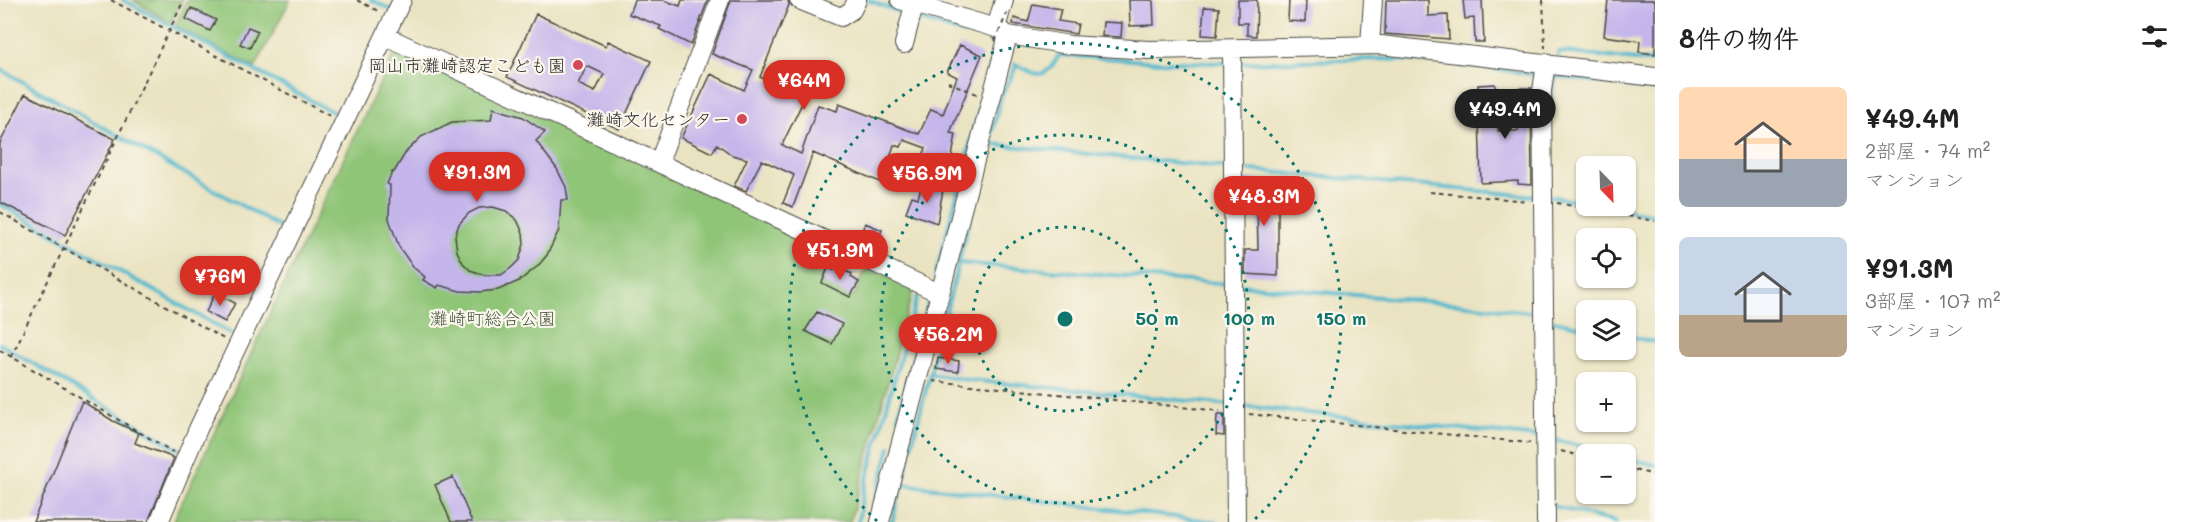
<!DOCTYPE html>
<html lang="ja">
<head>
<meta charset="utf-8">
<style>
  :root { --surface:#fff; --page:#f6f6f6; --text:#222; --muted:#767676; --accent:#d93025 }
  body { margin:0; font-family:Mali,"Klee One",sans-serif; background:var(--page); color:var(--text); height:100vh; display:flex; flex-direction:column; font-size:22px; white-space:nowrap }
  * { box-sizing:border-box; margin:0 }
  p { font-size:20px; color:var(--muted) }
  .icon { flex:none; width:33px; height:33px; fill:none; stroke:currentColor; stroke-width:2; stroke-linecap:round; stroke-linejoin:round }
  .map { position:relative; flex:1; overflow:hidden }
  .side { display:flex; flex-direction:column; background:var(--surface); width:540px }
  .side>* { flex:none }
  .needle { width:39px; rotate:157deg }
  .tools { position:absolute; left:1576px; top:156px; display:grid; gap:12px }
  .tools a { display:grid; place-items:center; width:60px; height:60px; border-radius:9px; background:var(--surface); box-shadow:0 2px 4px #0004; font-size:30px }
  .price { position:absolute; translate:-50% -51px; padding:0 14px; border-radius:21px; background:var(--accent); color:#fff; font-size:20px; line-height:39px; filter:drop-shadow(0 2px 3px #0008) }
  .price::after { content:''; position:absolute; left:50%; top:36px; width:18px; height:14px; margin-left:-9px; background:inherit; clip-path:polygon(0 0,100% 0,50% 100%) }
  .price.active { background:#222; color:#fff }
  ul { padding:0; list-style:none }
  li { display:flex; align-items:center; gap:18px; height:150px; padding:0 24px }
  li span { display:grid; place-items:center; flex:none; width:168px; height:120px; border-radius:9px; color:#555 }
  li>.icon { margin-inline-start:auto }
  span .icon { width:72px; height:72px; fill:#fffc; stroke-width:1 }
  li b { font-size:26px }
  h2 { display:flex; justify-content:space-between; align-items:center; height:72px; padding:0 24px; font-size:26px }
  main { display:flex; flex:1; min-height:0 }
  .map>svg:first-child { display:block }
  .green { fill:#8fc577; stroke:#5d7851; stroke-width:1.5 }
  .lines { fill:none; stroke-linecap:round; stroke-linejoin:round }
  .stream { stroke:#4fb7cd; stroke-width:4 }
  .building { fill:#c4b5eb; fill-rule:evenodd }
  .minor-casing { stroke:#484742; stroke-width:20 }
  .path { stroke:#484742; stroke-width:2; stroke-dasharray:4.5 4.5; stroke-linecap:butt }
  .minor { stroke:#fff; stroke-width:18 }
  .path-bridge { stroke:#484742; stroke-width:2; stroke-dasharray:4.5 4.5; stroke-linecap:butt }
  .ring { fill:none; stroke:#0f766e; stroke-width:3; stroke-dasharray:3 6 }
  .poi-dot { fill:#d1495b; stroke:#fbf7ec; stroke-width:2 }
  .labels { text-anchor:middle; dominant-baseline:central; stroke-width:4.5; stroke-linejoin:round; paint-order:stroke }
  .poi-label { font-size:18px; fill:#2b2b2b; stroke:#fbf7ec; text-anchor:end }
  .park-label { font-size:18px; fill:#495942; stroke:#fbf7ec }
  .centre { fill:#0f766e; stroke:#fbf7ec; stroke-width:3 }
  .ring-label { font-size:18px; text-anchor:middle; font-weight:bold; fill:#0f766e; stroke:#fbf7ec; stroke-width:4.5; stroke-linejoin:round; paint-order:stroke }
</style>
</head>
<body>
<main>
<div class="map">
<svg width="1655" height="522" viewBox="0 0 1655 522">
  <rect width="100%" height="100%" fill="#fbf7ec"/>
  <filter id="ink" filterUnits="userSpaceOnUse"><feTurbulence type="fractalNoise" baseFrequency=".0167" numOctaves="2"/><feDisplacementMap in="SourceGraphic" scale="12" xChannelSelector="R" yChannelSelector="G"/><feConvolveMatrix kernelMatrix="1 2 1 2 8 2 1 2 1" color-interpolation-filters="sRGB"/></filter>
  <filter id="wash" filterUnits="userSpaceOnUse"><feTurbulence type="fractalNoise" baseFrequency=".008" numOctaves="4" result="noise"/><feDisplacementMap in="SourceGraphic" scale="24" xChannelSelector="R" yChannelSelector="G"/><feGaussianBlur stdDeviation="1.35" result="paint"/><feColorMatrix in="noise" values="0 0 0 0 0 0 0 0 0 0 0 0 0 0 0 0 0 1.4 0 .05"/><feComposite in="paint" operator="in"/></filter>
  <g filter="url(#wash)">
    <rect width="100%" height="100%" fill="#eae3c1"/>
    <path class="green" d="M133 0H182L171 23Z
      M187 0H290L255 68 175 26Z
      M396 50 834 252 820 282 854 296 866 267 914 287 850 522H173L277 298Z"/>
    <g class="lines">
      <path class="stream" d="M123 0 340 116
        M371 0 390 9
        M868 0 906 15
        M916 18 966 34
        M1558 56 1559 52H1562L1655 62
        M993 58 994 49
        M1238 63 1380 59 1441 62 1539 75
        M1015 64C1038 76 1045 81 1059 55L1161 62 1228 63
        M0 69 285 230
        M988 74 990 66
        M1550 104 1555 76 1655 90
        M990 144 1229 168
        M1239 169 1534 196
        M1549 196 1587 203
        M0 204 235 336
        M1600 206 1655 215
        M958 263 1229 284
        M935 278 985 88
        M1240 285 1460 304 1537 313
        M1551 320 1587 328
        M1626 336 1655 342
        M0 344 180 450
        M930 374 969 380 1231 405
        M1242 406 1539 437
        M898 417 929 300
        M1550 439 1613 454
        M1626 458 1655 465
        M902 484 1217 522
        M1553 506 1616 522
        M858 522 863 493 917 297
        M870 522 890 447
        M892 522 1001 97 1017 65"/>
    </g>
    <g id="blocks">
      <path class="building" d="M634 0H663L680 6 682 0H708L691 45 659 29 661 26 629 14Z
        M731 0H788L789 5 760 77 805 97 782 145 801 154 818 105 837 111 839 104 919 134 931 109 943 114 957 77 947 72 960 45 982 55 950 133 956 134 951 163 947 167 922 158 926 148 904 140 901 147 894 145 882 183 813 153 793 207 783 203 794 175 762 160 746 191 734 186 747 159 732 155 717 144 712 153 681 138 711 74 744 90 753 70 712 54Z
        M1129 0H1153L1154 25 1130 26Z
        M1238 0H1257L1256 36 1247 35V23H1238Z
        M1289 0H1306L1305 22 1288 21Z
        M1386 0H1428V16L1448 15 1449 39 1385 34Z
        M1463 0H1482L1484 42H1475L1474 18 1465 19Z
        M1608 0H1655V54L1639 52 1640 41 1604 36Z
        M1033 4 1061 9 1058 21 1078 24 1076 34 1013 24 1014 18 1028 22Z
        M1204 7 1219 8 1217 36 1202 35Z
        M191 8 216 20 210 31 186 19Z
        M536 14 606 46 608 41 651 61 619 129 507 77ZM587 66 604 74 595 92 578 84Z
        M1103 22 1122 23 1121 37 1102 36Z
        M248 27 258 31 250 48 240 44Z
        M1495 84 1498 131H1518L1517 88H1531L1532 185 1518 184V181L1481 183 1478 85Z
        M25 94 115 139 65 235 0 202V143Z
        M493 108 523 117 545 132 536 141 557 169 566 187 568 200H561L559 230 547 255 538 266 519 281 498 290 480 292 460 291 439 285 437 288 423 280 425 277 413 267 399 247 389 219 390 185 387 184 392 172H394L406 152 421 137 452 122 491 120ZM493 207 506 211 517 220 523 233 524 244 519 260 511 268 501 275H485L470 270 463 263 457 251 455 236 459 224 469 213 479 208Z
        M1244 179 1278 181V276L1245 274V250H1258L1257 203H1245Z
        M922 184 943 190 937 223 906 212 912 196 918 198Z
        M865 223 882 230 874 248 858 241Z
        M836 267 852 274 851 277 859 282 850 297 822 283 828 268 834 270Z
        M215 293 235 303 225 322 206 312Z
        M817 312 842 324 832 344 805 331Z
        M938 358 959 361 958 372 936 369Z
        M82 401 113 421 139 433 135 443 174 458 148 522H33Z
        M1217 415H1224V436L1216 435Z
        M453 477 472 522H451L435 485Z"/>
    </g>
  </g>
  <g filter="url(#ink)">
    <use href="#blocks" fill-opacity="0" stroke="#484742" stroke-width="1.5"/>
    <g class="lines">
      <defs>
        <path id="minor" d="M799 0 841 17 852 10 857 0
          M900 0 996 28 1008 35 1070 45 1149 50 1381 45 1655 77
          M996 28 1004 0
          M385 36 939 293
          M904 44 914 5
          M1370 45 1373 0
          M1232 50 1236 522
          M1546 63 1542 91 1546 522
          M659 162 720 0
          M159 522 198 429 402 0
          M880 522 1008 35"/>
      </defs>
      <use href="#minor" class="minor-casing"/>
      <path class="path" d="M111 0 330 116
        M357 0 380 12
        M1543 0 1545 48
        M948 82 977 94
        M912 158 955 174
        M1430 192 1528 201
        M1557 203 1655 221
        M0 212 224 339
        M0 350 173 452
        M11 357 184 0
        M933 381 1220 411
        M1249 414 1530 443
        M1561 451 1587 458
        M1626 468 1655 475"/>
      <use href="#minor" class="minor"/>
      <path class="path-bridge" d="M995 41 1008 11"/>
    </g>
  </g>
  <g class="ring">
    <circle cx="1065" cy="319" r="92"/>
    <circle cx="1065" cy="319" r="184"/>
    <path d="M877 521A276 276 0 1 1 1253 521"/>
  </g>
  <g class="poi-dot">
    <circle cx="578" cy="65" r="6"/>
    <circle cx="742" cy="119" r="6"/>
  </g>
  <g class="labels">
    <g class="poi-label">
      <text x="566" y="65">岡山市灘崎認定こども園</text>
      <text x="730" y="119">灘崎文化センター</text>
    </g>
    <g class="park-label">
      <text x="493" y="318">灘崎町総合公園</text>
    </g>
  </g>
  <circle cx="1065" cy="319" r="9" class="centre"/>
  <g class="ring-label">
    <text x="1157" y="325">50 m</text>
    <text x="1249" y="325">100 m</text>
    <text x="1341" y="325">150 m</text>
  </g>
</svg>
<div class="tools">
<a><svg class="needle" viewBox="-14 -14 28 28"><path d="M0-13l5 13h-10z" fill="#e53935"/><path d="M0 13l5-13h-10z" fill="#767676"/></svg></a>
<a><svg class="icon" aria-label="locate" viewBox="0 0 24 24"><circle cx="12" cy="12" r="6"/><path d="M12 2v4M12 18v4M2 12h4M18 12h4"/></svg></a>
<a><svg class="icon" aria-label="layers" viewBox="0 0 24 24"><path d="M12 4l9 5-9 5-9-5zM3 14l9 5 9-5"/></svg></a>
<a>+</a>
<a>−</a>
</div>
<b class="price" style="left:804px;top:111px">¥64M</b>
<b class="price active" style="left:1505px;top:140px">¥49.4M</b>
<b class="price" style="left:477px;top:203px">¥91.3M</b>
<b class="price" style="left:927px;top:204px">¥56.9M</b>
<b class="price" style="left:1264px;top:227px">¥48.3M</b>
<b class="price" style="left:840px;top:281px">¥51.9M</b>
<b class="price" style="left:220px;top:307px">¥76M</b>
<b class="price" style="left:948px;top:365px">¥56.2M</b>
</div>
<section class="side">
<h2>8件の物件<svg class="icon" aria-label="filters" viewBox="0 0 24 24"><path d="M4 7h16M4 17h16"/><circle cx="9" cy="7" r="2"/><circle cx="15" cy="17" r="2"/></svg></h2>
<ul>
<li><span style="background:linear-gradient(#ffd9b3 60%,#9aa5b1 0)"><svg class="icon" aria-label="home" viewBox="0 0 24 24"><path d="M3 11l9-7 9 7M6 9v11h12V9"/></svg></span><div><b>¥49.4M</b><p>2部屋 · 74 m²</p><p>マンション</p></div></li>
<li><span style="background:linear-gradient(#c9d6e8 65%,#b9a48a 0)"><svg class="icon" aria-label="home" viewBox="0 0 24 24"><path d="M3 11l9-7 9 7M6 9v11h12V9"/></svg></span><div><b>¥91.3M</b><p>3部屋 · 107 m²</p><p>マンション</p></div></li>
</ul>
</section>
</main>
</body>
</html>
